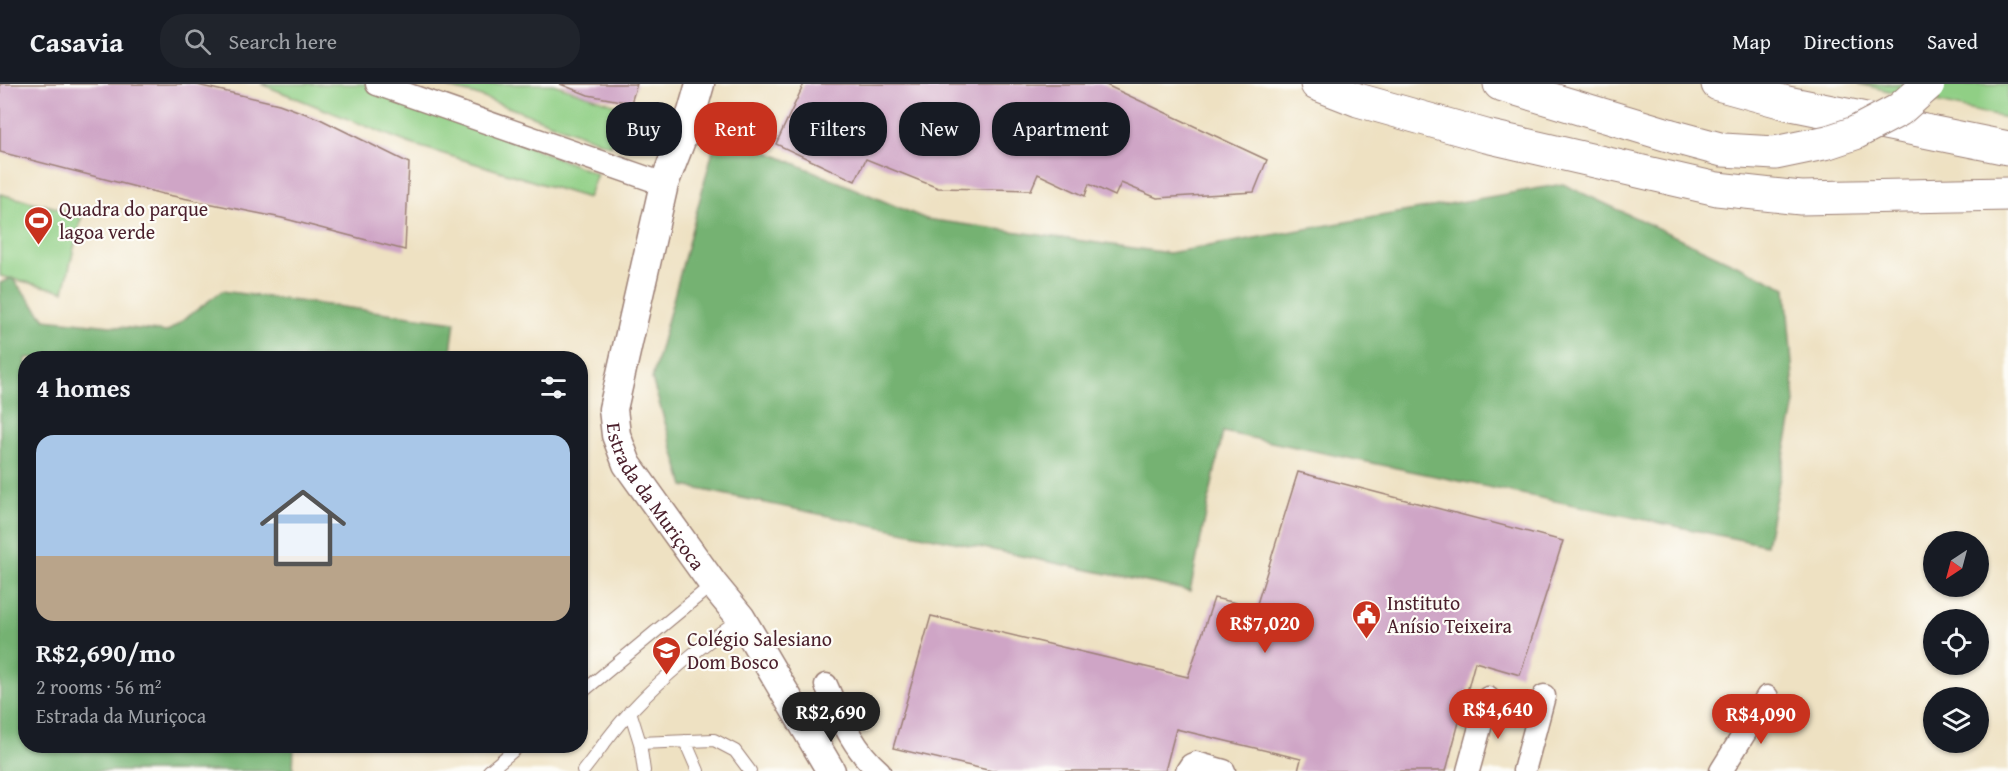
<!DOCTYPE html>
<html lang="en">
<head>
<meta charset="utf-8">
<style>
  :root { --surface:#171b24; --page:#20242c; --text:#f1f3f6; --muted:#9ea1a6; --line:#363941; --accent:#c8321e }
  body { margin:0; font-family:"Gentium Book Plus",serif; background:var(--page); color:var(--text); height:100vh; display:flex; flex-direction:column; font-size:22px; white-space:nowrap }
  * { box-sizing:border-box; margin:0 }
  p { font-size:20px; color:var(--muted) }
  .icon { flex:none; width:33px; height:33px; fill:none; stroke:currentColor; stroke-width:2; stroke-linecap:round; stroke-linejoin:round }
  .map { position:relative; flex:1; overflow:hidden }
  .side { position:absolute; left:18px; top:267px; width:570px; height:402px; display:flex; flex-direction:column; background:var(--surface); border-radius:24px; box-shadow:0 2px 4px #0004 }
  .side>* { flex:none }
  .hud { position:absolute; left:606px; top:18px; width:570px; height:54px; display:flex; gap:12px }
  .needle { width:39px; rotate:216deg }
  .buttons { position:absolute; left:1923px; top:447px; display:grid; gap:12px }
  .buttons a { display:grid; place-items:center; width:66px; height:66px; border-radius:50%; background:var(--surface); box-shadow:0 2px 4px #0004; font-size:30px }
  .price { position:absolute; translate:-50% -51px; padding:0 14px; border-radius:21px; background:var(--accent); color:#fff; font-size:20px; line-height:39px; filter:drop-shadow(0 2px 3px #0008) }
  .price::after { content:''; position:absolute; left:50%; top:36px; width:18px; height:14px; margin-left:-9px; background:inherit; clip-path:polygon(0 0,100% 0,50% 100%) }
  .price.current { background:#222; color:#fff }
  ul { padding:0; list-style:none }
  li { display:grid; align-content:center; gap:12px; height:318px; padding:0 18px }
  li span { display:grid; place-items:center; height:186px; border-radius:18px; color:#555 }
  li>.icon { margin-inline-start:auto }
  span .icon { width:108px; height:108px; fill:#fffc; stroke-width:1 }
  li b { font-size:26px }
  h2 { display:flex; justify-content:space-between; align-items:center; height:72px; padding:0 18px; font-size:26px }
  .chip { padding:0 21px; border-radius:24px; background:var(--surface); box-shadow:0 2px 4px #0004; font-size:21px; line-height:54px }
  .chip.current { background:var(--accent); color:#fff }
  header { display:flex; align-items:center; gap:36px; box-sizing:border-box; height:84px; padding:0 30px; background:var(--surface); border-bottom:2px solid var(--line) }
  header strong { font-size:28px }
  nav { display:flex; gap:33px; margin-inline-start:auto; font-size:21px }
  .search { width:420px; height:54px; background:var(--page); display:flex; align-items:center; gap:15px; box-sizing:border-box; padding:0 21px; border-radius:24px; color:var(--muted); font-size:22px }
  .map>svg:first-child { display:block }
  .green { fill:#90cf85; stroke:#6d7758; stroke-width:1.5 }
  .forest { fill:#74b272; stroke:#5f684e; stroke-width:1.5 }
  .building { fill:#cfa5c6 }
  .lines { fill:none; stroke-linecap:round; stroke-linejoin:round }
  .service-casing { stroke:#9c8076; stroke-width:14 }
  .minor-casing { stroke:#9c8076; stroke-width:25 }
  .tertiary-casing { stroke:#9c8076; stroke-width:31 }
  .trunk-casing { stroke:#9c8076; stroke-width:35 }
  .service { stroke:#fff; stroke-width:12 }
  .minor { stroke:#fff; stroke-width:22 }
  .tertiary { stroke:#fff; stroke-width:28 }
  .trunk { stroke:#fff; stroke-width:33 }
  .trunk-bridge-casing { stroke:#9c8076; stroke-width:35; stroke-linecap:butt }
  .trunk-bridge { stroke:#fff; stroke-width:33 }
  .labels { text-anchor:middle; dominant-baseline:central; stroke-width:4.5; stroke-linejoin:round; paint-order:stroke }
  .poi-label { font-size:20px; fill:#4a1f2b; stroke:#fdfcf7; text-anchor:start }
  .street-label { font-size:20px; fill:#4a1f2b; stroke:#fdfcf7 }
</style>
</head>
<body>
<header>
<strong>Casavia</strong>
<div class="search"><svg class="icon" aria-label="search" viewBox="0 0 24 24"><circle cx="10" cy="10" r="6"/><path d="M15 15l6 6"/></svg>Search here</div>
<nav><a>Map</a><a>Directions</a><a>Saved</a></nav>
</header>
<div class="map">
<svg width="2008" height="687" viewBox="0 0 2008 687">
  <rect width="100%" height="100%" fill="#fdfcf7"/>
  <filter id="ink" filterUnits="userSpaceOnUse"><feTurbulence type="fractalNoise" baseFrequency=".0167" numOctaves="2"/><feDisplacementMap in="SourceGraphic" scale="12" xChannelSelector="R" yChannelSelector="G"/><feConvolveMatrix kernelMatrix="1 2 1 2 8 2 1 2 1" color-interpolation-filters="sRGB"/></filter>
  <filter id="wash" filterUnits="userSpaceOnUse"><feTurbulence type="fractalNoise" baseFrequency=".008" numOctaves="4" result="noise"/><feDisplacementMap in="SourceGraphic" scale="24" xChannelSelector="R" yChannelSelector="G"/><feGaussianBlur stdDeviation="1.35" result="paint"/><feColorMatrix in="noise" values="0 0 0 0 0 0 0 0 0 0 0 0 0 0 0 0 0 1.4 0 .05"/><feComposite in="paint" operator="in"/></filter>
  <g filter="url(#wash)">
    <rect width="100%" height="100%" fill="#eee1c2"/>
    <path class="green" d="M261 0H376L597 90 588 114 408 59Z
      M433 0H553L625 24 615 40 611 62 476 11Z
      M1859 0H2008V34L1991 31Z
      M0 110 82 130 64 207 0 192Z"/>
    <path class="forest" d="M718 47 926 135 1169 169 1563 100 1786 204 1795 319 1766 461 1223 348 1190 507 684 402 652 295Z
      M12 194 45 235 167 248 222 207 455 238 450 274H26V662H294L293 687H0V199Z"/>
    <g id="blocks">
      <path class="building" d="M0 0H193L279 20 320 35 409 79 405 166 282 134 163 110 0 68Z
        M560 0H637L631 19 588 11Z
        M804 0H1104L1267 76 1254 108 1157 114 1121 99 1115 112 1089 100 1085 112 1038 90 1031 106 938 104 866 75 855 97 776 60Z
        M1298 388 1563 457 1520 591 1475 578 1446 687H1298L1301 675 1176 645 1165 687H992L893 664 931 532 1188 593 1214 514 1256 523Z"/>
    </g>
  </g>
  <g filter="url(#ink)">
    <use href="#blocks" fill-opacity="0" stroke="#9c8076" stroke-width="1.5"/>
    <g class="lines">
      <defs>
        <path id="service" d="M580 610 713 500
          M630 627 640 659 644 687
          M685 657 698 687
          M640 659 714 656 735 667 750 687
          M489 687 519 662
          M583 687C599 667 614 644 632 626 665 591 702 561 741 534"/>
        <path id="minor" d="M377 0 664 100
          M826 601C840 632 852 664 879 687
          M1187 687 1191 681 1196 679 1224 687
          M1468 687 1488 614
          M1524 687 1544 612
          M1721 687 1767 613"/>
        <g id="tertiary">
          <path id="s1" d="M700 0 692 28 664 100 613 325 616 351 627 380 713 500 741 534 831 687"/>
        </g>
        <path id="trunk" d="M1317 0 1358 16 1486 52 1717 105 1801 114 2008 110
          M1500 0 1675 53
          M1718 0 1787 19 2008 64"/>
      </defs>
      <use href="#service" class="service-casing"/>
      <use href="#minor" class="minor-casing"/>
      <use href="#tertiary" class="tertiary-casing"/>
      <use href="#trunk" class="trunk-casing"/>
      <use href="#service" class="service"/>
      <use href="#minor" class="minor"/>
      <use href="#tertiary" class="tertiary"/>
      <use href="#trunk" class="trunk"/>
      <defs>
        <path id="trunk-bridge" d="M1675 53 1723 66 1775 69 1828 58 1855 49 1899 26 1928 0"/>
      </defs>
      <use href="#trunk-bridge" class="trunk-bridge-casing"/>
      <use href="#trunk-bridge" class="trunk-bridge"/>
    </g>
  </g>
  <defs>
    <symbol id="stadium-pin" viewBox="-11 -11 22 30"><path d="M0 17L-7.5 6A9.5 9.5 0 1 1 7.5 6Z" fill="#c8321e" stroke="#fdfcf7"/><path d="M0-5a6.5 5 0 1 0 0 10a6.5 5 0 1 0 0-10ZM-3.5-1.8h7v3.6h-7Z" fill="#fff"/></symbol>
    <symbol id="civic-pin" viewBox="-11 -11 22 30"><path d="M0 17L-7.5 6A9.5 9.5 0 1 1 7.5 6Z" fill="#c8321e" stroke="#fdfcf7"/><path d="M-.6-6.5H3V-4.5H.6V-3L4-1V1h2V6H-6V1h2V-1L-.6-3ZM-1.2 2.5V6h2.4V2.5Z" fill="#fff"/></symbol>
    <symbol id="school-pin" viewBox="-11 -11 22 30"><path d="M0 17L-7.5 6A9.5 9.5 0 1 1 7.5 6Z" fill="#c8321e" stroke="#fdfcf7"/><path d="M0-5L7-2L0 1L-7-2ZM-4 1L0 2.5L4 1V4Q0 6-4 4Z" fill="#fff"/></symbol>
  </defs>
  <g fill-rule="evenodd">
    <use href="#stadium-pin" x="22" y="120" width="33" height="45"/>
    <use href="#civic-pin" x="1350" y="514" width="33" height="45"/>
    <use href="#school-pin" x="650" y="550" width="33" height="45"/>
  </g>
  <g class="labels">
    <g class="poi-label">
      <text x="59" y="124">Quadra do parque<tspan x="59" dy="23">lagoa verde</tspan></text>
      <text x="1387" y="518">Instituto<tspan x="1387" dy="23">Anísio Teixeira</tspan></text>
      <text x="687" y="554">Colégio Salesiano<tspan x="687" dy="23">Dom Bosco</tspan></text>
    </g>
    <g class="street-label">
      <text stroke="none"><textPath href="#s1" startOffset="436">Estrada da Muriçoca</textPath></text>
    </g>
  </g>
</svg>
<div class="buttons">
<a><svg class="needle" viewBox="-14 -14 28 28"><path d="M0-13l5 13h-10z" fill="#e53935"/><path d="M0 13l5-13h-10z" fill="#9ea1a6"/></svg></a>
<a><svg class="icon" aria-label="locate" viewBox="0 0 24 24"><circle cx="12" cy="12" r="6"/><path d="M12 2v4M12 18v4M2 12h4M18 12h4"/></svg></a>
<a><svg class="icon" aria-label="layers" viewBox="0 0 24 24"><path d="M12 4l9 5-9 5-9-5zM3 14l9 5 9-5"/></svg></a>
</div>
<b class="price" style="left:1265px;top:570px">R$7,020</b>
<b class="price" style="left:1498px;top:656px">R$4,640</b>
<b class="price current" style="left:831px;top:659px">R$2,690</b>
<b class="price" style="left:1761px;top:661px">R$4,090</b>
<div class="hud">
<a class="chip">Buy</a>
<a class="chip current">Rent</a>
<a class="chip">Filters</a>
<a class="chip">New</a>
<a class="chip">Apartment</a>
</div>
<section class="side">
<h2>4 homes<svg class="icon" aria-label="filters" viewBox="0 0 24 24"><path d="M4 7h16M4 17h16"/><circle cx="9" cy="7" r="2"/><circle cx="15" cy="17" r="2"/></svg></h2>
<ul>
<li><span style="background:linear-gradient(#a9c7e8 65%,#b9a48a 0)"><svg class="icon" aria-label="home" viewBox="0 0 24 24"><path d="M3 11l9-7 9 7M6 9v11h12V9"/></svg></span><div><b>R$2,690/mo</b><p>2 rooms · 56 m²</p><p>Estrada da Muriçoca</p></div></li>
</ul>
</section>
</div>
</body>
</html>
